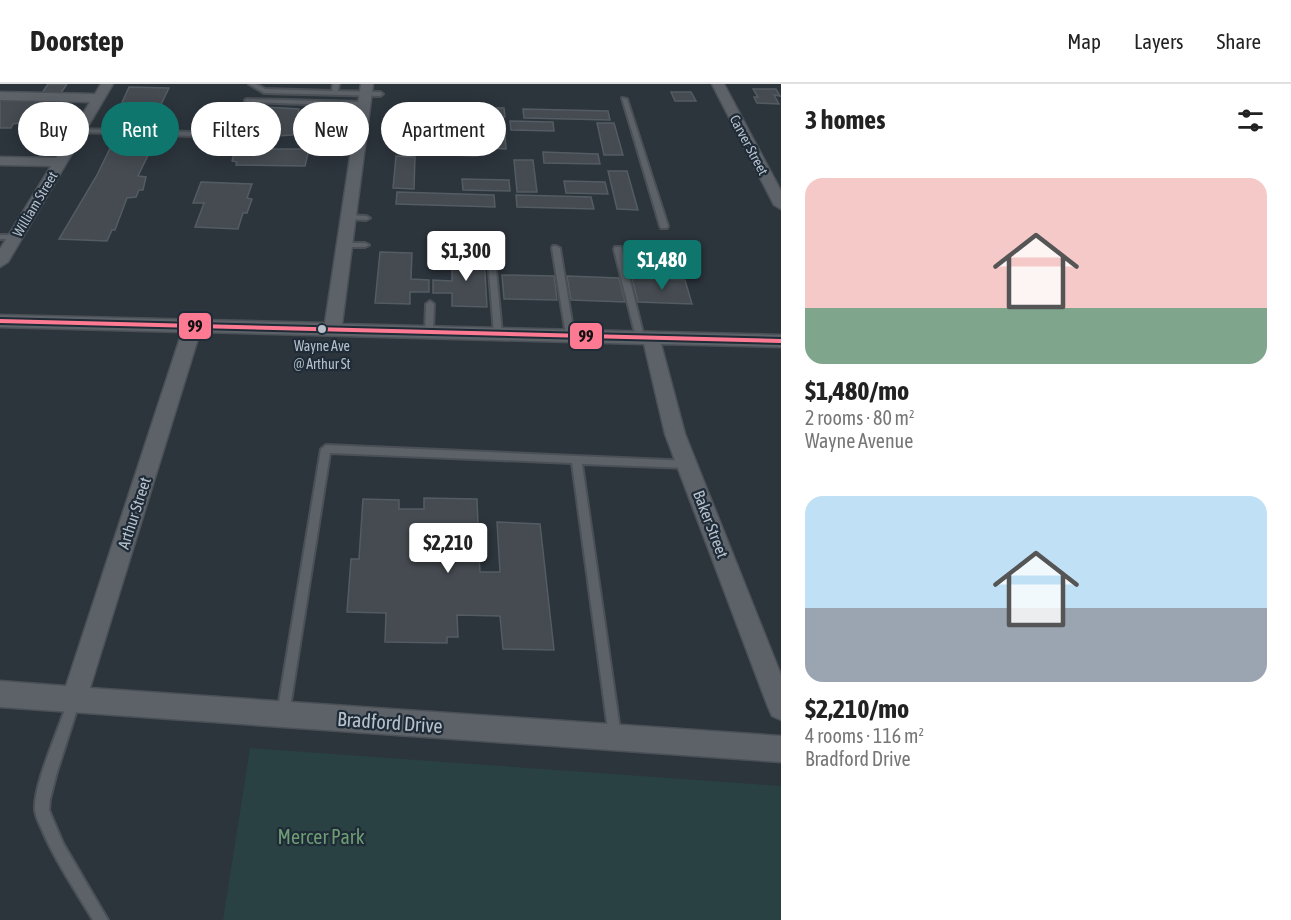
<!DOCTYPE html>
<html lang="en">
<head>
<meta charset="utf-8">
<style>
  :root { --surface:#fff; --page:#f2f2f2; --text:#222; --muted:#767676; --line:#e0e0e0; --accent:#0f766e }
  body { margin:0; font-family:"Asap Condensed",sans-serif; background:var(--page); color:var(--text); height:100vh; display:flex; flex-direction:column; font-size:22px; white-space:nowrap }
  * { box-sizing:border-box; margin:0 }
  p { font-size:20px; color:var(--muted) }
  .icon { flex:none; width:33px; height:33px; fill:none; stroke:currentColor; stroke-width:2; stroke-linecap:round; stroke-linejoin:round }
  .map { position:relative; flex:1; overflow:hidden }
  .details { display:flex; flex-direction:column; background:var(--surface); width:510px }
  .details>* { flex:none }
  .hud { position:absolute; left:18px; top:18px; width:570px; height:54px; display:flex; gap:12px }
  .price { position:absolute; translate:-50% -51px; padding:0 14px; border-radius:6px; background:#fff; color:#222; font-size:20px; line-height:39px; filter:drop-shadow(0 2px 3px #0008) }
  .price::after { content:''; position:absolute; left:50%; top:36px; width:18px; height:14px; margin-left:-9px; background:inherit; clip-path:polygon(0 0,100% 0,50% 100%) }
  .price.selected { background:var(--accent); color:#fff }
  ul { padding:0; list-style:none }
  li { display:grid; align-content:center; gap:12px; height:318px; padding:0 24px }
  li span { display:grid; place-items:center; height:186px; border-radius:18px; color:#555 }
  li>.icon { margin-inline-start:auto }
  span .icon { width:108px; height:108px; fill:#fffc; stroke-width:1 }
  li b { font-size:26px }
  h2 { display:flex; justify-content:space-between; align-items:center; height:72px; padding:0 24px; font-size:26px }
  .pill { padding:0 21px; border-radius:27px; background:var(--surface); box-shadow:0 3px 15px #0003; font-size:21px; line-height:54px }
  .pill.selected { background:var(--accent); color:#fff }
  header { display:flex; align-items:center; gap:36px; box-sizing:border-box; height:84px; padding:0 30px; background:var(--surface); border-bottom:2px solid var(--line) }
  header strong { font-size:28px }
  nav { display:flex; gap:33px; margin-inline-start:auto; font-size:21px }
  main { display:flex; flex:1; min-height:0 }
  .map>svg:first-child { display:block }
  .green { fill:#294142 }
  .building { fill:#454b51; stroke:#545c63; stroke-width:1.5 }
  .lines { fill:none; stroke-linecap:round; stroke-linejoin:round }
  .service-casing { stroke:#4a5056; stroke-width:4 }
  .minor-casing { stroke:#4a5056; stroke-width:3 }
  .service { fill:#5d6269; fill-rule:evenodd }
  .minor { fill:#5d6269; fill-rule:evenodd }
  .bus-1-casing { stroke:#1f2c37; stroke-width:4 }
  .bus-1 { fill:#fe7a93; fill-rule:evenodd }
  .bus-dot { fill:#b7c1cc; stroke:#1f2c37; stroke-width:2 }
  .labels { text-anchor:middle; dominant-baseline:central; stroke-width:4.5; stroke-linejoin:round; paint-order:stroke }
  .far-street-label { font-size:14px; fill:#b7c1cc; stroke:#1f2c37 }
  .bus-label { font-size:14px; fill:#b7c1cc; stroke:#1f2c37 }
  .street-label { font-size:16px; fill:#b7c1cc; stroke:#1f2c37 }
  .near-street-label { font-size:20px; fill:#b7c1cc; stroke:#1f2c37 }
  .near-park-label { font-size:20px; fill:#6e9d74; stroke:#1f2c37 }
  .line-badge { stroke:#1f2c37; stroke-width:2 }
  .pale-badge-label { font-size:16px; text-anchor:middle; font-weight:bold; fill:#111 }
</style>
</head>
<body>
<header>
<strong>Doorstep</strong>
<nav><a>Map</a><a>Layers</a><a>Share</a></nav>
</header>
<main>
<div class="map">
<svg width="781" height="836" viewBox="0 0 781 836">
  <rect width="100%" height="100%" fill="#2c343c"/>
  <path class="green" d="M250 664 781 702V836H223Z"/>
  <path class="building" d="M48 0H67L61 9H42Z
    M129 3 169 4 152 39 110 38 116 32Z
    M753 5H776L780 12 774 11 779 20 757 19 754 13H758Z
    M671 8H691L696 17H675Z
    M0 16H43L39 23H32L28 30H33L29 37 13 40 11 44H0Z
    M265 23 299 25 293 51 259 53 262 43H259Z
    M438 23 504 24 505 33 438 32Z
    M400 24H417L416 54H398Z
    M523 25 608 27 610 36 524 34Z
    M423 34 460 35V45L423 44Z
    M486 36 504 37 506 65 488 64Z
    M510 37 553 38 554 47 511 46Z
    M597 39H614L623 71H604Z
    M114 56 155 57 138 92 146 93 143 106H139L136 113 127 114 115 146H112L107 157 59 155 97 91Z
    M423 60 477 61V72L422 70Z
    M242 63 263 65H309L305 82 236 81 237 78 232 77 234 70H240Z
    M543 68 598 70 600 80 544 79Z
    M396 72 415 73 414 105 393 104Z
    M514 76H533L537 108H517Z
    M608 87H627L638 126 617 125Z
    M462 95 509 96 510 107 463 106Z
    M564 97 605 98 608 110 566 109Z
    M201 98 252 100 247 114 252 115 247 129H243L238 145 195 143 204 119H193Z
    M397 108 494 111 495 123 396 120Z
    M516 111 591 113 594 125 517 123Z
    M380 168 412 169 411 195 429 196V208H410V220L375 219Z
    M452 170 484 171 487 223 452 222V209H433V196L452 197Z
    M502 191 554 192 557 216 504 215Z
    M567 192 619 194 625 218 571 216Z
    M632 194 685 196 692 220 638 218Z
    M424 414 477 415 480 488H500L497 438 540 440 554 566 503 565 500 532 457 531 458 553H447V559L385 558 386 529 347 528 351 475H359L363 415 399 416V425H424Z"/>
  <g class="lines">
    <defs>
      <path id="service" d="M249 0H256L265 5 332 7 333 0H339L338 7 380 8 383 10 380 12 264 9Z
        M622 14 627 15 668 142 667 144H661L660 142Z
        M247 15 364 18 367 20 364 22 245 18V16Z
        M79 45 193 48 196 50 193 52 77 48 76 47Z
        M345 131 366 132 370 134 366 136 348 135H345Z
        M0 151H15L19 153 15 155H0Z
        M342 159H365L369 161 365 163H342Z
        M553 162H556L560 164 574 251 570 254 566 251 552 164Z
        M487 163H493L494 165 502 249 498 252 494 249Z
        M615 163H621L622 165 644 253 640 256 636 253 614 165Z
        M430 217 434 220 433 248 429 251 425 248 426 220Z
        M326 361 691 377 692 380 691 383 687 384 582 380 621 653 620 658 615 659 610 658 609 653 572 379 330 369 289 630 288 635 283 636 278 635 277 630 321 365Z
        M74 610 78 612 80 616 57 688 50 715 49 726 63 759 108 836H93C76 807 56 779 43 748 40 741 36 734 35 726 33 701 60 643 68 616L70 612Z"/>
      <path id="minor" d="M101 0H113L8 178 0 183V165L51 82 0 81V73L56 74 90 18 0 16V8L95 10Z
        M361 0H373L342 240 781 251V263L661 260 685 350 781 591V636L772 632 768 623 665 350 644 260 200 248 90 604 781 652V678L0 623V597L66 602 182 248 0 243V231L325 239Z
        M712 0H724L781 107V125L774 121Z"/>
    </defs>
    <use href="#service" class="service-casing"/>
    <use href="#minor" class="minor-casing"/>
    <use href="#service" class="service"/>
    <use href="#minor" class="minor"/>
    <defs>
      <path id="bus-1" d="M0 235 781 255V259L0 239Z"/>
    </defs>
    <use href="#bus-1" class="bus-1-casing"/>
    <use href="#bus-1" class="bus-1"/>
  </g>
  <circle class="bus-dot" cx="322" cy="245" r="5"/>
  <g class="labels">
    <g class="far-street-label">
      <text transform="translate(749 61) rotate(62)">Carver Street</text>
      <text transform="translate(35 120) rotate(-59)">William Street</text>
    </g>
    <g class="bus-label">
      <text x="322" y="262">Wayne Ave<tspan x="322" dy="18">@ Arthur St</tspan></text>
    </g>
    <g class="street-label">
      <text transform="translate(134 429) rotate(-72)">Arthur Street</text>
      <text transform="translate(711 440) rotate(69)">Baker Street</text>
    </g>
    <g class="near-street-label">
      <text transform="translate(390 638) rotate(4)">Bradford Drive</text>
    </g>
    <g class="near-park-label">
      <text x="321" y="752">Mercer Park</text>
    </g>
  </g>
  <g class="line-badge">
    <rect x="178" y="228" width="34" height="28" rx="6" fill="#fe7a93"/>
    <rect x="569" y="238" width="34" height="28" rx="6" fill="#fe7a93"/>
  </g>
  <g class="pale-badge-label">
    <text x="195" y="248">99</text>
    <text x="586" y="258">99</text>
  </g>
</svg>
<b class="price" style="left:466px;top:198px">$1,300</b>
<b class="price selected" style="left:662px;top:207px">$1,480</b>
<b class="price" style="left:448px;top:490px">$2,210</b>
<div class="hud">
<a class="pill">Buy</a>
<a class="pill selected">Rent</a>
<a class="pill">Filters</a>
<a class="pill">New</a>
<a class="pill">Apartment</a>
</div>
</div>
<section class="details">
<h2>3 homes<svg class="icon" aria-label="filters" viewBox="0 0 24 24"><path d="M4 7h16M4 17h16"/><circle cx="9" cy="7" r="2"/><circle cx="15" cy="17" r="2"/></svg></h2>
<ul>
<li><span style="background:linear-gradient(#f6c9c9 70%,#7fa58c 0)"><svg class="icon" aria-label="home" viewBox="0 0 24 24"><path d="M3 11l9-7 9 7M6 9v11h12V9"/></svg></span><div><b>$1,480/mo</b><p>2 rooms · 80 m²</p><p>Wayne Avenue</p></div></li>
<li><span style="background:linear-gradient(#bfe0f5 60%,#9aa5b1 0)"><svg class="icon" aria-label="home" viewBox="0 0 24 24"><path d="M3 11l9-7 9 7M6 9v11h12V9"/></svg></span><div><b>$2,210/mo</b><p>4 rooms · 116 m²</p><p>Bradford Drive</p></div></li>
</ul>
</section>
</main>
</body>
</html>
